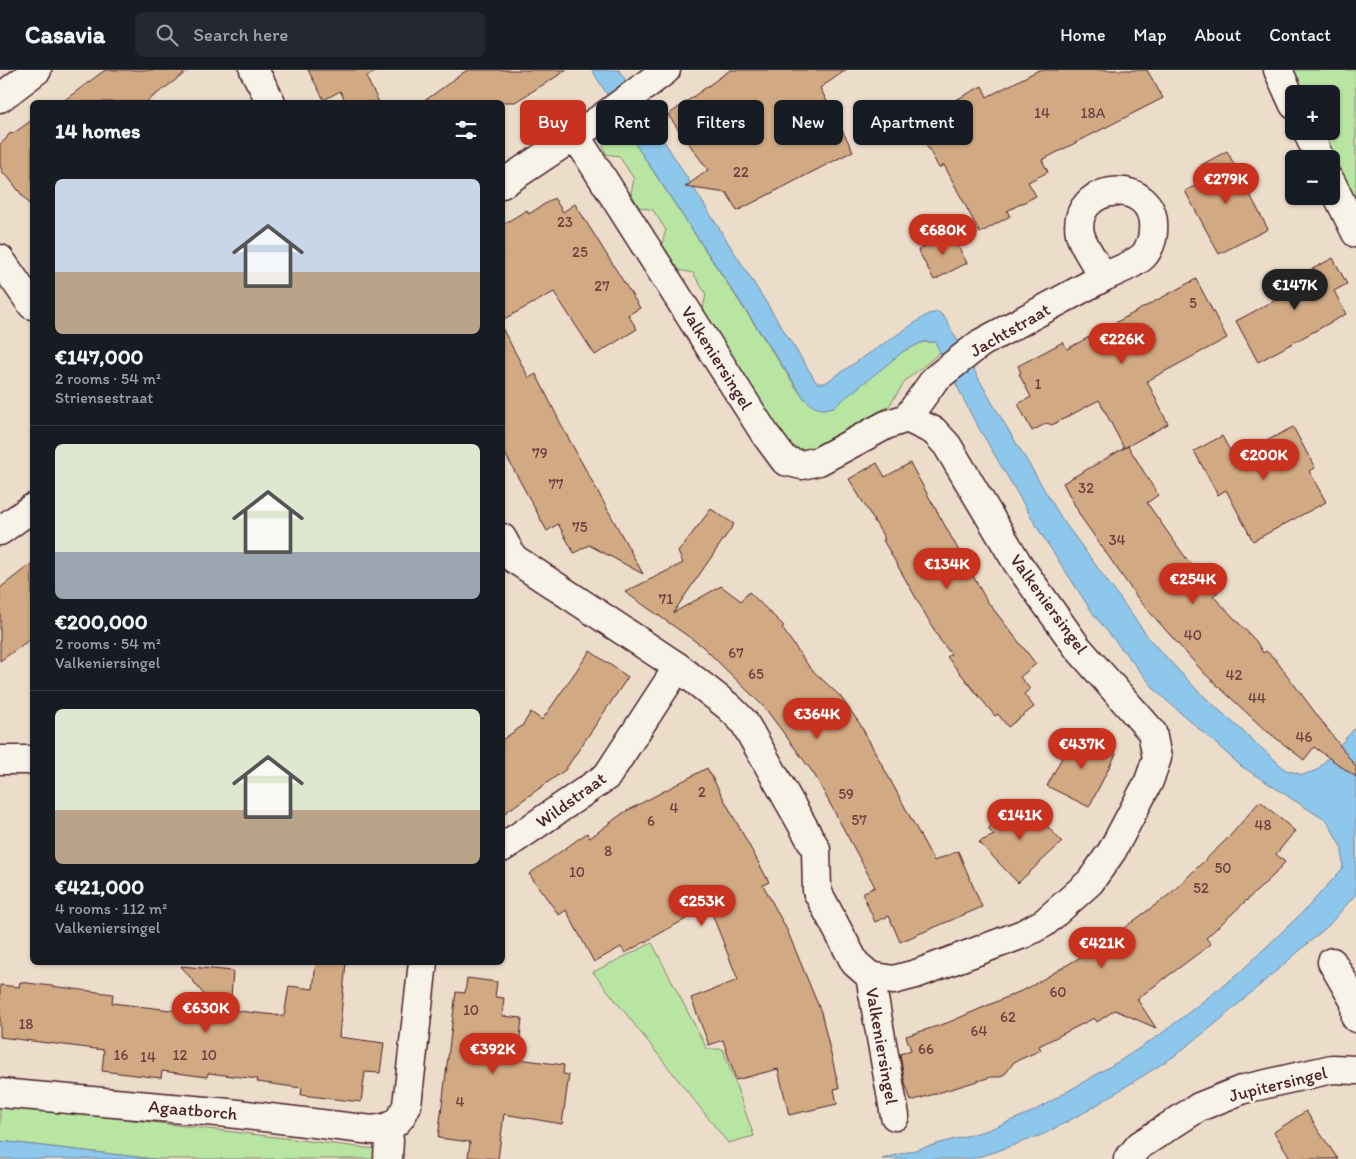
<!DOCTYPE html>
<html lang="en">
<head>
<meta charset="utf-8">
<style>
  :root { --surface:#171b24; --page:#242831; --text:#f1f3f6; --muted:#9ea1a6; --line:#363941; --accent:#c8321e }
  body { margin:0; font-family:Itim,sans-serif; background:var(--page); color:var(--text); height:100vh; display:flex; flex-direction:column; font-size:19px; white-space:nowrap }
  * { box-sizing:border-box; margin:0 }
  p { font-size:16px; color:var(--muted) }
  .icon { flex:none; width:28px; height:28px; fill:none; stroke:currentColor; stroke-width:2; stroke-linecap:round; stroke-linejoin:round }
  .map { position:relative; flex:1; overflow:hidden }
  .details { position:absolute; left:30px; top:30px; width:475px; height:865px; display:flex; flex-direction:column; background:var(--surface); border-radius:8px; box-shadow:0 1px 4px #0004 }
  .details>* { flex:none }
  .top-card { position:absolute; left:520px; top:30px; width:475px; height:45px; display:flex; gap:10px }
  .buttons { position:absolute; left:1285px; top:15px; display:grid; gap:10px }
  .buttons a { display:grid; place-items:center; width:55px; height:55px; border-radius:8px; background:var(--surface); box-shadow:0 1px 4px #0004; font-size:25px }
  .price { position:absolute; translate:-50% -42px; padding:0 11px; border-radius:18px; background:var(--accent); color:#fff; font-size:16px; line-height:32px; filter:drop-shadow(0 1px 2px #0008) }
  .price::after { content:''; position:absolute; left:50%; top:30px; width:15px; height:11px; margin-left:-8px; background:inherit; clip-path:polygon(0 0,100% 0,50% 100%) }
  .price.current { background:#222; color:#fff }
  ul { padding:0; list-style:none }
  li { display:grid; align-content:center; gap:10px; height:265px; padding:0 25px }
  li+li { border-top:1px solid var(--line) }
  li span { display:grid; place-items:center; height:155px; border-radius:8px; color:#555 }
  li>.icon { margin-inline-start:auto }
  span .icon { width:90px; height:90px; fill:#fffc; stroke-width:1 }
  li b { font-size:21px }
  h2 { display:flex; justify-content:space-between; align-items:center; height:60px; padding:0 25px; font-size:21px }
  .pill { padding:0 18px; border-radius:8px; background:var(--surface); box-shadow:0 1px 4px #0004; font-size:18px; line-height:45px }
  .pill.current { background:var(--accent); color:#fff }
  header { display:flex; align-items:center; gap:30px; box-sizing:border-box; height:70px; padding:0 25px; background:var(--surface); border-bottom:1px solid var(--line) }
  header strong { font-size:24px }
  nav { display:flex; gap:28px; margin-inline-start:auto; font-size:18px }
  .search { width:350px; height:45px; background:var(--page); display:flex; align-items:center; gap:12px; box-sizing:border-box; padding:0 18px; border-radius:8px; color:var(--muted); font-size:19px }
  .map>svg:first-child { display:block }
  .green { fill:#b9e5a3; stroke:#828267 }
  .water { fill:#8dc7ec; stroke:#72849f }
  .building { fill:#d1aa83; stroke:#4a1f2b }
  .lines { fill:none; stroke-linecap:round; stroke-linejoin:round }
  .minor-casing { stroke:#4a1f2b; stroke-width:31 }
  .tertiary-casing { stroke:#4a1f2b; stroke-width:31 }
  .minor { stroke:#f7f3e8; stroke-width:28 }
  .tertiary { stroke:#f7f3e8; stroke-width:28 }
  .labels { text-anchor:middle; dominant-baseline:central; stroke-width:5; stroke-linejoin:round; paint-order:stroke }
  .number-label { font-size:15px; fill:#6c4241 }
  .street-label { font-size:18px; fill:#4a1f2b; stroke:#f7f3e8 }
</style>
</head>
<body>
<header>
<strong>Casavia</strong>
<div class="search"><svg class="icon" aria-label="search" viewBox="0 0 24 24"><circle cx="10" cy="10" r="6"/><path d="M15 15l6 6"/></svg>Search here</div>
<nav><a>Home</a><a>Map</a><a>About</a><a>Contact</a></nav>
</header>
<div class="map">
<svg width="1356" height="1089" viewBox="0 0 1356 1089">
  <rect width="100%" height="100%" fill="#ecddca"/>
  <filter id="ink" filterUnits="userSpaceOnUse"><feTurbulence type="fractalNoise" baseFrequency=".02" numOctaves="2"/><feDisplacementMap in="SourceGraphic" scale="10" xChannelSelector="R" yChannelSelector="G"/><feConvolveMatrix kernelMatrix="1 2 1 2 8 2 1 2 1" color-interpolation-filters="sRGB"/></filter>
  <g filter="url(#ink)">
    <path class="green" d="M1293 0H1356V132L1321 61H1331V24H1304Z
      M620 51 803 328 923 272H935L941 282 906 310 889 336 812 378C798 381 792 377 782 366L703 239 706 224 693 203 679 200 662 174 666 160 653 140 639 137 631 123 634 109 619 86 606 84C598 66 606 61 620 51Z
      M652 873 707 979H723L754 1066 728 1073 593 902Z
      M0 1034 383 1080 381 1089H154L0 1071Z"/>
    <path class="water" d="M592 0H619L817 313H825L928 244 939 242 945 248 994 336 1062 449 1151 571 1198 621 1286 700 1303 705 1317 700 1356 657V824L1329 855 1214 955 1173 987 1087 1041 1044 1064 995 1082 971 1089H882L988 1060 1034 1041 1121 990 1161 964 1238 904 1307 838 1343 798 1342 779 1328 752 1241 696 1157 622 1094 545 1040 462 973 348 935 272H923L904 281 834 337C818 341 815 339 804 328L620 51 606 23Z
      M0 1071 154 1089H0Z"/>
    <path class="building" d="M105 0H189L146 32H62Z
      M308 0H379L366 7 379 32H346L340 21 324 30Z
      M467 0H567L515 32H423Z
      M730 0H846L820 18 853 81 737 141 727 123 685 117 708 100 668 45Z
      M1039 0H1147L1163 28 1042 90 1048 102 1028 112 1036 126 1007 141 1010 146 980 163 944 95 939 98 911 46 936 33 939 39 982 16 987 27Z
      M32 50V138L8 107 3 104 0 95V74L6 69 9 64 14 63Z
      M1227 81 1268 159 1219 184 1185 121 1208 109 1201 95Z
      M554 128 563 142 575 134 640 238 628 245 637 259 595 285 554 222 502 250V155L527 140 529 144Z
      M951 163 967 193 934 210 918 180Z
      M1333 188 1347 214 1334 221 1346 244 1258 292 1236 251 1285 225 1280 216Z
      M1196 209 1227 268 1147 311 1168 354 1124 378 1099 330 1052 355 1047 353 1032 361 1018 334 1031 327 1019 304 1021 303 1018 296 1063 272 1067 279Z
      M502 258 529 308 536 304 565 362 643 504 589 475 574 483 558 454 547 461 502 378Z
      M1293 357 1315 398 1309 401 1326 432 1253 471 1226 420 1218 425 1194 381 1222 366 1234 388Z
      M1128 376 1158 425 1147 433 1188 491 1189 490 1218 522 1213 526 1256 571 1263 583 1266 581 1275 589 1356 697V707L1314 677 1304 690 1263 658 1204 603 1139 530 1081 447 1063 413Z
      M877 393 885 407 910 393 987 531 1036 594 1020 607 1030 619 1024 624 1034 637 1008 657 998 644 995 646 947 587 951 584 940 570 883 470 885 469 849 409Z
      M711 439 734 454 673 543 721 516 741 531 749 522 784 556 782 558 810 598 840 626 860 654 934 791 958 781 982 837 900 872 889 846 875 852 862 823 875 817 814 704 765 638 702 576 625 522 683 493 678 482Z
      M32 493V568L0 591V518Z
      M590 581 628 607 565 700 502 745V670L522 656 531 642 542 650Z
      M1075 663 1116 684 1089 737 1047 716Z
      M707 698 769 812 763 815 787 860 821 942 839 1018 834 1019 837 1034 789 1045 778 999 736 1010 723 970 709 975 691 928 738 910 709 836 625 883 621 877 594 892 566 840 559 845 529 804 587 763 590 768 623 743Z
      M1021 728 1062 772 1018 813 979 772 994 765 988 759Z
      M1260 731 1295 761 1276 784 1285 792 1274 805 1206 868 1211 874 1137 929 1156 958 1115 940 1097 952 1094 948 1039 976 1041 980 1014 992 1006 1003 1000 1007H991L911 1031 904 1009 900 984 911 980 906 966 947 953 1028 918 1101 875 1170 824 1230 766Z
      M316 892H346L339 967 384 973 380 1003 365 1002 361 1032 301 1025 302 1018 257 1012 258 1009 208 1003 207 1007 162 1001 161 1008 102 1001 104 980 0 967V915L19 917 20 912 113 924 112 933 221 946 181 896 233 901 230 940 284 946 289 916 313 919Z
      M467 908 497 912 495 927 504 928 502 946 522 948 518 989 564 995 563 1004 569 1005 562 1054 504 1044 498 1089 468 1087 470 1072 438 1068 456 922 465 923Z
      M1306 1041 1318 1060 1338 1089H1291L1274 1062Z"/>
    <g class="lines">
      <defs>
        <path id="minor" d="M254 0 271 32
          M0 28 37 0
          M502 114 603 47 666 0
          M0 189 32 235
          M907 348 935 309 981 273 1104 207C1096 193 1084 179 1080 164 1070 112 1158 104 1153 161 1153 169 1148 183 1141 188 1131 196 1116 201 1104 207
          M0 461 32 438
          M502 468 513 488 678 597 729 637 744 652 816 779 817 821 855 893 870 906 893 910 916 904 1023 864 1044 853 1090 812 1112 781 1149 711 1157 688 1152 662 1077 577 1018 494 947 375 934 361 907 348 886 355 819 391 802 395 785 391 765 364 575 65
          M0 690H32
          M502 778 607 706 678 597
          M1332 892 1355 932 1356 948
          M870 906 895 1046
          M0 1023 229 1043 372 1060C392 1058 399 1054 407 1035L423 892
          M385 1059 389 1070 388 1089
          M1128 1089 1140 1075 1199 1037 1244 1019 1332 999 1356 1000"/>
        <path id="tertiary" d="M1278 0 1294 35
          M1307 61 1320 89
          M1331 112 1356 163"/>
      </defs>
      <use href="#minor" class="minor-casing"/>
      <use href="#tertiary" class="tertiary-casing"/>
      <use href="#minor" class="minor"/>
      <use href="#tertiary" class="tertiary"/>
    </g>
  </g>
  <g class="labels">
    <g class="number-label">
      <text x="1042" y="43">14</text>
      <text x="1093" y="43">18A</text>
      <text x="741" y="102">22</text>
      <text x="565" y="152">23</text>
      <text x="580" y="182">25</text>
      <text x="602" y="216">27</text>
      <text x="1193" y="233">5</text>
      <text x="1038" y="314">1</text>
      <text x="540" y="383">79</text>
      <text x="556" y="414">77</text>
      <text x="1086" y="418">32</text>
      <text x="580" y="457">75</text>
      <text x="1117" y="470">34</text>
      <text x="666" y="529">71</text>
      <text x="1193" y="565">40</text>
      <text x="736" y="583">67</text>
      <text x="756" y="604">65</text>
      <text x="1234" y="605">42</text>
      <text x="1257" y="628">44</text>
      <text x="1304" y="667">46</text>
      <text x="702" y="722">2</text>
      <text x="846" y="724">59</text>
      <text x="674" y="738">4</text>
      <text x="859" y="750">57</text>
      <text x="651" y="751">6</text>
      <text x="1263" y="755">48</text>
      <text x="608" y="781">8</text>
      <text x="1223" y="798">50</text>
      <text x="577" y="802">10</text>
      <text x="1201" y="818">52</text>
      <text x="1058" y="922">60</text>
      <text x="471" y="940">10</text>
      <text x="1008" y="947">62</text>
      <text x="26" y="954">18</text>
      <text x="979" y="961">64</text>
      <text x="926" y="979">66</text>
      <text x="121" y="985">16</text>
      <text x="180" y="985">12</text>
      <text x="209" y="985">10</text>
      <text x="148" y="987">14</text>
      <text x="460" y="1032">4</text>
    </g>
    <g class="street-label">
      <text transform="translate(1010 260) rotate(-30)">Jachtstraat</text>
      <text transform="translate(717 288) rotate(58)">Valkeniersingel</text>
      <text transform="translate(1049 534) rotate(54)">Valkeniersingel</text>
      <text transform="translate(571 730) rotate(-36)">Wildstraat</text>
      <text transform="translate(882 976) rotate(80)">Valkeniersingel</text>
      <text transform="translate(1278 1014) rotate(-14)">Jupitersingel</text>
      <text transform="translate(193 1040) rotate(5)">Agaatborch</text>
    </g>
  </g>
</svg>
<div class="buttons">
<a>+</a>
<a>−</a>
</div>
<b class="price" style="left:1226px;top:135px">€279K</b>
<b class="price" style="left:943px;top:186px">€680K</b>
<b class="price current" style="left:1295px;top:241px">€147K</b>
<b class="price" style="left:1122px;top:295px">€226K</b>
<b class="price" style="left:1264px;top:411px">€200K</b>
<b class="price" style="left:947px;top:520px">€134K</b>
<b class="price" style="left:1193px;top:535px">€254K</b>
<b class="price" style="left:817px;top:670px">€364K</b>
<b class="price" style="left:1082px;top:700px">€437K</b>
<b class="price" style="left:1020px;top:771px">€141K</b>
<b class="price" style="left:702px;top:857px">€253K</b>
<b class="price" style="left:1102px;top:899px">€421K</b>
<b class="price" style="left:206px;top:964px">€630K</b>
<b class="price" style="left:493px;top:1005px">€392K</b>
<div class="top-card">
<a class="pill current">Buy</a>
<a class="pill">Rent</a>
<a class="pill">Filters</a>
<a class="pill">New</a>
<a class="pill">Apartment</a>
</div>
<section class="details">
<h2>14 homes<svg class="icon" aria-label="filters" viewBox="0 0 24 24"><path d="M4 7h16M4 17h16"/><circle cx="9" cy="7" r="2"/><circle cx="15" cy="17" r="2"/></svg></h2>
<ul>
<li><span style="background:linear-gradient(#c9d6e8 60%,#b9a48a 0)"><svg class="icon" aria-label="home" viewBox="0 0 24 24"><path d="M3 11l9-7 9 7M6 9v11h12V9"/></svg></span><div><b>€147,000</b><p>2 rooms · 54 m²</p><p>Striensestraat</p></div></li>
<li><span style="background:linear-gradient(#dfe7d0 70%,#9aa5b1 0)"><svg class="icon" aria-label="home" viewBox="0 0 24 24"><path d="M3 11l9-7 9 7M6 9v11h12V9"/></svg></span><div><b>€200,000</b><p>2 rooms · 54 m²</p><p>Valkeniersingel</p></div></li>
<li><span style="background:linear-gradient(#dfe7d0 65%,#b9a48a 0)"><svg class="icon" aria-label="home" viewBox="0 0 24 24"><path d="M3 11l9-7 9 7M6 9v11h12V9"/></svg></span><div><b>€421,000</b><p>4 rooms · 112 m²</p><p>Valkeniersingel</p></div></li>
</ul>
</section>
</div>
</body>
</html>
